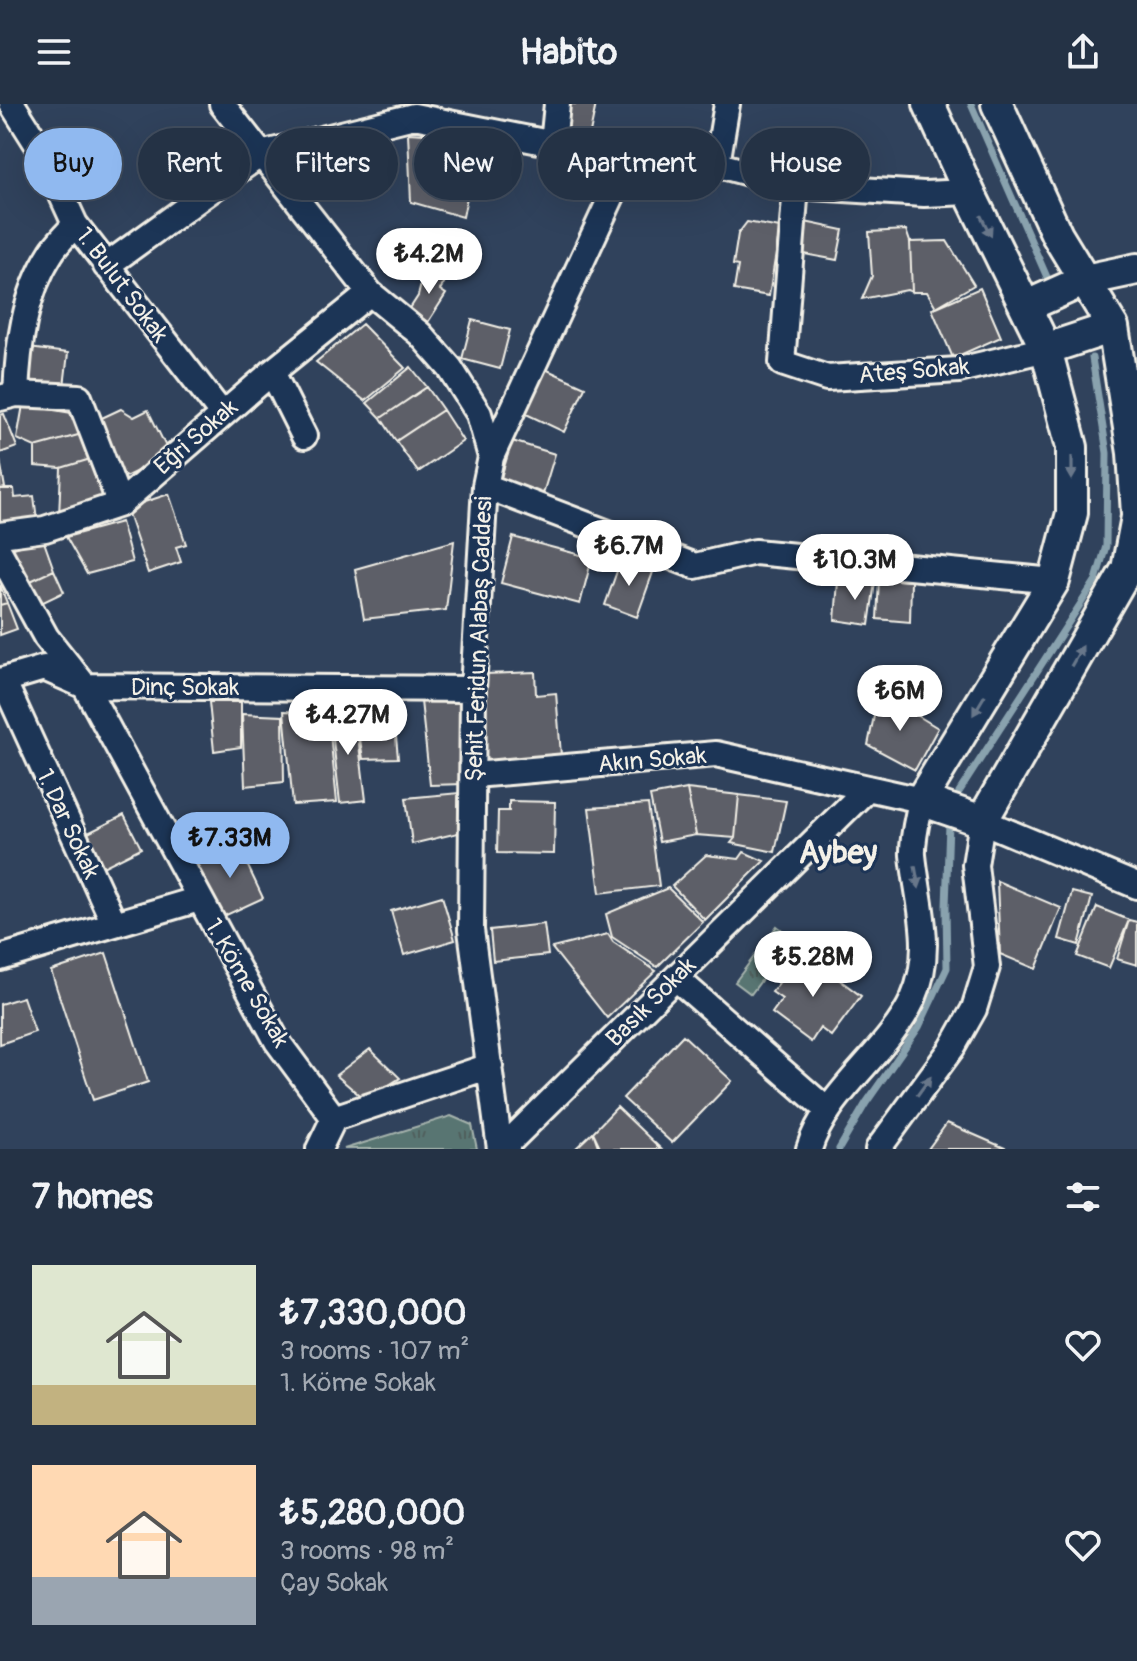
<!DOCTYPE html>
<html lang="en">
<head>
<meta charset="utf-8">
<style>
  :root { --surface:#243245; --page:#303e50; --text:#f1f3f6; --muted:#a3aab3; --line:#414d5e; --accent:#90b9f0 }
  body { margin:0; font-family:Pangolin,sans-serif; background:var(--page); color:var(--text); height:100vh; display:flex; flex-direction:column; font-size:30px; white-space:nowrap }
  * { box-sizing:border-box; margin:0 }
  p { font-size:26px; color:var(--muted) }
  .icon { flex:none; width:44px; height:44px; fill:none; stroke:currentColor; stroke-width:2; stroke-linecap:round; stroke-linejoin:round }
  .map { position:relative; height:1045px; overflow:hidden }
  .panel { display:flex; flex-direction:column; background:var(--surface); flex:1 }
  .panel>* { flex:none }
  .banner { position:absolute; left:24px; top:24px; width:1090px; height:72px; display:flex; gap:16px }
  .price { position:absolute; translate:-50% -68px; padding:0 18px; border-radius:28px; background:#fff; color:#222; font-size:26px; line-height:52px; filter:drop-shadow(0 2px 4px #0008) }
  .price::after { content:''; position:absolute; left:50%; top:48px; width:24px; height:18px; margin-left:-12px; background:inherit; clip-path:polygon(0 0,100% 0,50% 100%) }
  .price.on { background:var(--accent); color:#111 }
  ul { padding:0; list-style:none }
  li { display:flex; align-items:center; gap:24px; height:200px; padding:0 32px }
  li span { display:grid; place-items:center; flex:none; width:224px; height:160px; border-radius:0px; color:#555 }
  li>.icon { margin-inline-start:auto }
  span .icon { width:96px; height:96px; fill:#fffc; stroke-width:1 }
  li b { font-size:34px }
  h2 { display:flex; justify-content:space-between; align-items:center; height:96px; padding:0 32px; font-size:34px }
  .tag { padding:0 28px; border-radius:36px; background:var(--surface); box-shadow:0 8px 32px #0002,0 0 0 2px var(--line); font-size:28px; line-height:72px }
  .tag.on { background:var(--accent); color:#111 }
  header { display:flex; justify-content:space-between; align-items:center; height:104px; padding:0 32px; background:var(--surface); font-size:36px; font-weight:700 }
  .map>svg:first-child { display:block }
  .park { fill:url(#park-tufts); stroke:#a6b3ad; stroke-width:2 }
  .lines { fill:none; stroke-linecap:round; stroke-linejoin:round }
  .stream { stroke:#89a2ae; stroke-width:7 }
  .building { fill:#5d5f67; stroke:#f4f1e8; stroke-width:2 }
  .minor-casing { stroke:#f4f1e8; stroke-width:30 }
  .tertiary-casing { stroke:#f4f1e8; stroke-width:36 }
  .minor { stroke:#1d3557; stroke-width:24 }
  .tertiary { stroke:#1d3557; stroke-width:30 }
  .oneway { fill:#68778a }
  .labels { text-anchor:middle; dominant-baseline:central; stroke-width:6; stroke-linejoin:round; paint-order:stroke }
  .street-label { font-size:24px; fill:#f4f1e8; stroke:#1d3557 }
  .district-label { font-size:32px; font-weight:bold; fill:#f4f1e8; stroke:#1d3557 }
</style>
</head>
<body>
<header><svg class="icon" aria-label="menu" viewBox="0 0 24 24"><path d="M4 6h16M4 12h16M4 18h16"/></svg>Habito<svg class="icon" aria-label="share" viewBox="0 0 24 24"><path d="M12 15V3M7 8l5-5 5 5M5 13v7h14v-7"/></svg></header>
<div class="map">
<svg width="1137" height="1045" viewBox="0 0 1137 1045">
  <defs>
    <pattern id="park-tufts" width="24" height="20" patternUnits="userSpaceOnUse" patternTransform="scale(2)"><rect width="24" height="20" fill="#587572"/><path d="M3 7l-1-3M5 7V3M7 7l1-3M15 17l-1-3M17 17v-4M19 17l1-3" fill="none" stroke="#505e5c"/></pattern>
  </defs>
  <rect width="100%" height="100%" fill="#30425c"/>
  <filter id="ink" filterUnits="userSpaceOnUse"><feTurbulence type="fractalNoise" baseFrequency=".0125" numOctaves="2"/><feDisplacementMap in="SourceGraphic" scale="16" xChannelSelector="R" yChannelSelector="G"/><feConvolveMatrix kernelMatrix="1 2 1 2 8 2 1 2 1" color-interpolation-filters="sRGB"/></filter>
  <g filter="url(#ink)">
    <path class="park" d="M777 822 793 834 751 890 735 878Z
      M451 1012 472 1021 477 1045H344Z"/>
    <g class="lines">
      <path class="stream" d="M971 0 1050 180
        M959 688 1096 476 1106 442 1107 349 1092 254
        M839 1045 866 999 919 923 947 864 946 802 949 720"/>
    </g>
    <path class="building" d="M564 0H596L588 39 556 32Z
      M408 29 479 33 463 113 411 98Z
      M747 118 780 124 769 192 734 186 738 162 733 161 738 130Z
      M805 118 843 126 837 156 799 149Z
      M906 126 910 138 912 188 907 186 862 195 872 172 869 128Z
      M947 137 974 181 936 203 927 188H912L910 138Z
      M424 168 447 174 440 186 446 190 428 218 409 206 418 192Z
      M980 184 1001 233 953 254 932 205Z
      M472 216 510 226 500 265 462 255Z
      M362 220 405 264 365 297 316 258Z
      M29 244 68 249 63 291 24 287Z
      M411 263 427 283 381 314 367 299Z
      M543 264 585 283 564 328 522 308Z
      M427 283 443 306 396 337 381 314Z
      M23 301 78 310 89 328 35 343 17 335Z
      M121 305 134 313 148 306 170 351 119 376 91 319Z
      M443 306 463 337 418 368 396 337Z
      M4 310 17 343 0 349V311Z
      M89 328 97 353 61 364 35 362V343Z
      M512 337 555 350 542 393 499 380Z
      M97 353 110 397 59 413 61 364Z
      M0 356 5 384 0 385Z
      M0 385H14L15 394 34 392 37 416 0 420Z
      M169 390 186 440 176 443 181 458 148 469 126 404Z
      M121 418 132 458 87 470 66 433Z
      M513 433 592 454 580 500 501 479Z
      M43 435 54 466 22 481 7 446Z
      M454 437 446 506 364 515 355 465Z
      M621 456 653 468 637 513 605 501Z
      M54 466 64 488 33 503 22 481Z
      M879 475 911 477 910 518 877 515Z
      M838 477 875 478 869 521 835 516Z
      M0 481 7 499 0 501Z
      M7 499 17 525 0 531V501Z
      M535 568 536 591 556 589 561 651 482 658 484 570Z
      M879 588 938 624 915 666 868 641Z
      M421 597 462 599 464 680 430 681Z
      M209 598H241V643L214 647Z
      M393 601 398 654 363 655 355 602Z
      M284 607 328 610 337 698 293 701Z
      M330 608 355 609 366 696 340 699Z
      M242 610 283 612 284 678 245 682Z
      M687 685 739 691 735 734 696 731Z
      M687 685 696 731 659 738 650 692Z
      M459 689 458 729 412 740 406 694Z
      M739 691 786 697 775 748 731 739 735 734Z
      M509 697 555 698 554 750 497 749 498 707H509Z
      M648 700 659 782 600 789 589 704Z
      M124 711 141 744 101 764 84 731Z
      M237 739 263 794 222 813 196 758Z
      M744 748 764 757 705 816 672 782 706 751 739 755Z
      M997 777 1061 804 1036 865 1000 850Z
      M668 784 703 818 657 863 612 833 606 810Z
      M1072 788 1092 793 1079 841 1059 835Z
      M442 792 455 836 404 851 391 807Z
      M1097 803 1129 816 1109 864 1077 852Z
      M1129 816 1137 818V861L1117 855Z
      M544 820 548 851 493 857 490 826Z
      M608 830 613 838 656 867 607 914 552 844Z
      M802 848 861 892 831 932 820 924 811 938 772 909 782 895 772 888Z
      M106 849 148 978 93 996 51 867Z
      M23 893 35 928 0 940V900Z
      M683 931 732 977 672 1039 623 994Z
      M370 945 400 974 365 996 336 971Z
      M617 1003 661 1045H601L593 1028Z
      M947 1019 1007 1045H928Z
      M593 1028 599 1045H575Z"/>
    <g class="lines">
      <defs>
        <path id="minor" d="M12 0 41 46 75 120 222 310
          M222 0 370 189 420 230 450 264 479 310 491 353
          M553 40 557 0
          M717 60 727 0
          M796 82 782 259 827 274 959 266 1046 245
          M106 162 261 50 414 12 629 55 693 54 796 82 924 90 969 88
          M272 268 304 332
          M16 290C18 243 24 191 51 149 57 139 67 130 75 120
          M0 294 16 290 79 293 120 400
          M485 382 695 462 755 448 1054 477
          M0 431 45 425 120 400 272 268 370 189
          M0 449 46 533 85 582 277 937 334 1014
          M3 576 114 819
          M0 577 44 564 85 582 473 585
          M474 671 716 650 921 696C918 713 912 734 913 751 918 801 935 845 913 895 889 948 826 988 809 1045
          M0 854 199 795
          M676 874 828 1007
          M319 1045 334 1014 490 962
          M500 1045 471 826 473 585 485 382 491 353 629 55
          M502 1045 868 684
          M878 1045 952 944 974 905 987 863 975 761 982 717 1137 782"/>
        <path id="tertiary" d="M929 0 969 88 1046 245 1072 343V409L1054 477 921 696 982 717 1127 465 1137 413
          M997 0 1057 131 1113 223 1133 349 1137 410
          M1027 202 1085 176 1137 165
          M1046 245 1113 223"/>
      </defs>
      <use href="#minor" class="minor-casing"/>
      <use href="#tertiary" class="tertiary-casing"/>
      <use href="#minor" class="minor"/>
      <use href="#tertiary" class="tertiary"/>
    </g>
    <defs><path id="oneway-solid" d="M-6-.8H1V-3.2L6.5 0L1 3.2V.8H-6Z" transform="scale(2)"/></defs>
    <g class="oneway">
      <use href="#oneway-solid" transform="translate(986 122) rotate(63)"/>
      <use href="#oneway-solid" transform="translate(1072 364) rotate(90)"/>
      <use href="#oneway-solid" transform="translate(1077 552) rotate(-60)"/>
      <use href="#oneway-solid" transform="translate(979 601) rotate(121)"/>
      <use href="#oneway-solid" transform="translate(917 773) rotate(80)"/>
      <use href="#oneway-solid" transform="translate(924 982) rotate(-54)"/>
    </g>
  </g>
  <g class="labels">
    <g class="street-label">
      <text transform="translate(122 181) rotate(53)">1. Bulut Sokak</text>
      <text transform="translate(914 267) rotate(-5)">Ateş Sokak</text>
      <text transform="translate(196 333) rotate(-41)">Eğri Sokak</text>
      <text transform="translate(479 535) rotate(-88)">Şehit Feridun Alabaş Caddesi</text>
      <text x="185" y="583">Dinç Sokak</text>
      <text transform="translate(652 656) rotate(-5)">Akın Sokak</text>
      <text transform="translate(68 720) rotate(65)">1. Dar Sokak</text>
      <text transform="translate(247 879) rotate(60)">1. Köme Sokak</text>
      <text transform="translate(651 898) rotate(-45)">Basık Sokak</text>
    </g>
    <g class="district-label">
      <text x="838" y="749">Aybey</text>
    </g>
  </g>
</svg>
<b class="price" style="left:429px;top:192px">₺4.2M</b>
<b class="price" style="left:629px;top:484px">₺6.7M</b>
<b class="price" style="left:855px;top:498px">₺10.3M</b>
<b class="price" style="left:900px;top:629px">₺6M</b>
<b class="price" style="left:348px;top:653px">₺4.27M</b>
<b class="price on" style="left:230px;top:776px">₺7.33M</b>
<b class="price" style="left:813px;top:895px">₺5.28M</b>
<div class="banner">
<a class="tag on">Buy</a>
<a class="tag">Rent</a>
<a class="tag">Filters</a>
<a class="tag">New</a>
<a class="tag">Apartment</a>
<a class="tag">House</a>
</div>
</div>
<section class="panel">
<h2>7 homes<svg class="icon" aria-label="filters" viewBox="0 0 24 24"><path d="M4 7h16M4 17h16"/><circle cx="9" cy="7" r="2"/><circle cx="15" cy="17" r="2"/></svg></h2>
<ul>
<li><span style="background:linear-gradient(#dfe7d0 75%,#c2b280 0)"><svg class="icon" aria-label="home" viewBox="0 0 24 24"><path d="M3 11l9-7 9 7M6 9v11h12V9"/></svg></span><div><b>₺7,330,000</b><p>3 rooms · 107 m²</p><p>1. Köme Sokak</p></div><svg class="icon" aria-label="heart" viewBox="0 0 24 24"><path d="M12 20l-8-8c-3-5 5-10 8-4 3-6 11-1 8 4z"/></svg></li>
<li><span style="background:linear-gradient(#ffd9b3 70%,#9aa5b1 0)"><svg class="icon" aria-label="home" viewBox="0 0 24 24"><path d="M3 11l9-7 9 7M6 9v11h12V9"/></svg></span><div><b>₺5,280,000</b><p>3 rooms · 98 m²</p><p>Çay Sokak</p></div><svg class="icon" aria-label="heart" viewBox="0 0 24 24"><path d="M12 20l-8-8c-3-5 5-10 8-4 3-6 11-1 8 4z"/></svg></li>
</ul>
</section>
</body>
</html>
